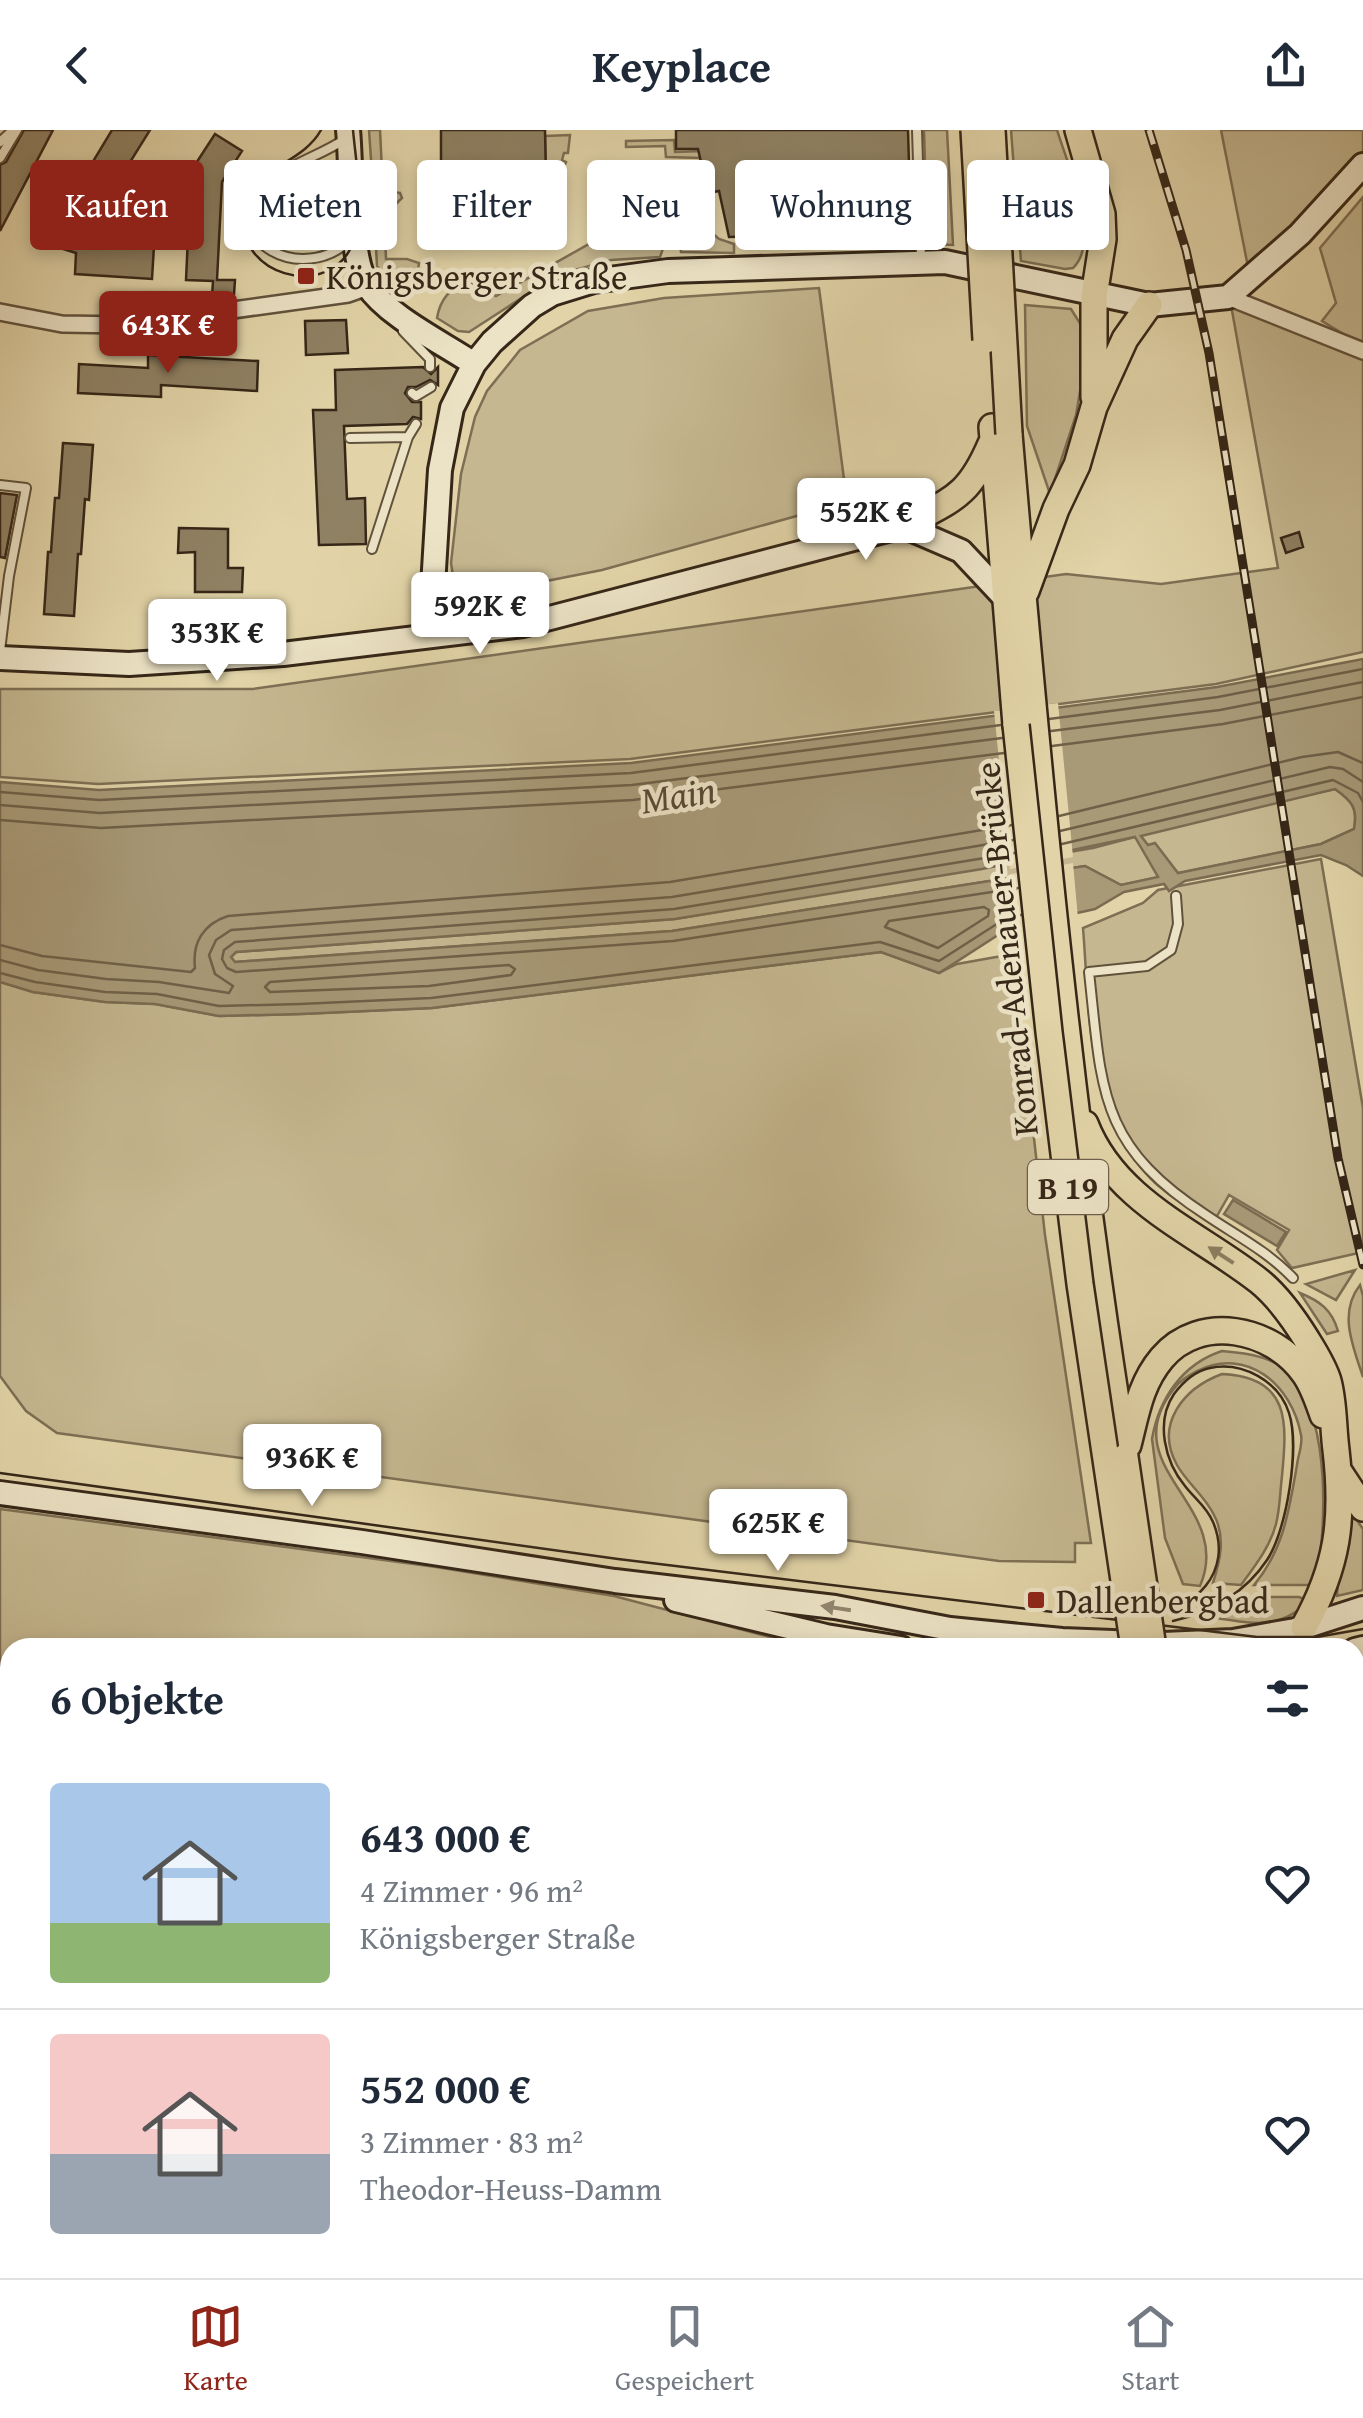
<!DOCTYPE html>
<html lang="de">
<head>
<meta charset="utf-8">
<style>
  :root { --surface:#fff; --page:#f6f6f7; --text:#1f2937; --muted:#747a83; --line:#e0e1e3; --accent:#8f2418 }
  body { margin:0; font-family:"Gentium Book Plus",serif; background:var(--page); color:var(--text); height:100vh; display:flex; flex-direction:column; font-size:38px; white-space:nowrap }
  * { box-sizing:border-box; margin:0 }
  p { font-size:32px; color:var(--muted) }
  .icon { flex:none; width:55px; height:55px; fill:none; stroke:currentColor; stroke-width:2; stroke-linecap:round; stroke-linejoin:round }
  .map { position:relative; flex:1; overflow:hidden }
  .sheet { position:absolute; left:0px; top:1508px; width:1365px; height:642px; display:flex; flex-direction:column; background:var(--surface); border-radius:30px 30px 0 0; box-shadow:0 5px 15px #0003 }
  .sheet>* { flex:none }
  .hud { position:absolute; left:30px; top:30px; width:1305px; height:90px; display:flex; gap:20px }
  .price { position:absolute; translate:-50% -85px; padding:0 22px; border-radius:10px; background:#fff; color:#222; font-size:32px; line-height:65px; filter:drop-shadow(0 2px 5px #0008) }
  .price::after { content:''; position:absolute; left:50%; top:60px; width:30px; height:22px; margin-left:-15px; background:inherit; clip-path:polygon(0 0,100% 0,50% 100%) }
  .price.selected { background:var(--accent); color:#fff }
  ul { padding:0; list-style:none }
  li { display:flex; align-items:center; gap:30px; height:250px; padding:0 50px }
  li+li { border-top:2px solid var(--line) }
  li span { display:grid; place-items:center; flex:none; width:280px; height:200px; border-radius:10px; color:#555 }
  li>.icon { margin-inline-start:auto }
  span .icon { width:120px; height:120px; fill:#fffc; stroke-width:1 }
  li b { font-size:42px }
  h2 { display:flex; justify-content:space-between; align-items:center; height:120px; padding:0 50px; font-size:42px }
  .tag { padding:0 35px; border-radius:10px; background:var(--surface); box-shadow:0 5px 15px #0003; font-size:35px; line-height:90px }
  .tag.selected { background:var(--accent); color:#fff }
  header { display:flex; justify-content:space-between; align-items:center; height:130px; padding:0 50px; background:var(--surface); font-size:45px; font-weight:800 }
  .tabs { display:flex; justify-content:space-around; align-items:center; height:140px; border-top:2px solid var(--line); background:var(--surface); font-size:28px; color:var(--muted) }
  .tabs a { display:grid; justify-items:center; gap:5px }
  .tabs .selected { color:var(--accent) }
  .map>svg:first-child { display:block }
  .green { fill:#c5b790; stroke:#7e6f54; stroke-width:2.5 }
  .water { fill:#a89977; stroke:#7a6b51; stroke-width:2.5; fill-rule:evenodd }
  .pier { fill:#e2d4a8 }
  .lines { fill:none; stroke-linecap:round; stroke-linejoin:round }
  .shore { stroke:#6f6048; stroke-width:2.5 }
  .building { fill:#8f8163; stroke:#362718; stroke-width:2.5 }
  .lane-casing { stroke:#61523c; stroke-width:12 }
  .street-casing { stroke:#61523c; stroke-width:20 }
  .secondary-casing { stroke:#362718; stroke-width:28 }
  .primary-casing { stroke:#362718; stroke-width:30 }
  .lane { stroke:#ece3c6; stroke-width:8 }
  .street { stroke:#ece3c6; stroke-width:15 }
  .secondary { stroke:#ece3c6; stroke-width:22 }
  .primary { stroke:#e2d4a8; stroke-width:25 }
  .tram { stroke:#362718; stroke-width:2.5 }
  .rail-casing { stroke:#362718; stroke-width:9 }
  .rail { stroke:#ece3c6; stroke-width:5; stroke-dasharray:15; stroke-linecap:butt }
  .primary-bridge-casing { stroke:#362718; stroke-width:30; stroke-linecap:butt }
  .primary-bridge { stroke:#e2d4a8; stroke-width:25 }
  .oneway { fill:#8c7e60 }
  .oneway2 { fill:#91856f }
  .poi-dot { fill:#8f2418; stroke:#ece3c6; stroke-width:4 }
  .labels { text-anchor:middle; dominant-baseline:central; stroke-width:9; stroke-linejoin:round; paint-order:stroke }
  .shield { fill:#ece3c6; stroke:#6d5f4c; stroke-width:2.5 }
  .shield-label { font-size:32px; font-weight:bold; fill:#362718 }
  .poi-label { font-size:35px; fill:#362718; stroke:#ece3c6; text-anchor:start }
  .street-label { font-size:35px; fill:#362718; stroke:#ece3c6 }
  .water-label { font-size:38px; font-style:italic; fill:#584934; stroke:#ece3c6 }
</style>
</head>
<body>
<header><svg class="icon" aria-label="back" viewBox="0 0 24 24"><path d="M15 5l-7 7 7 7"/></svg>Keyplace<svg class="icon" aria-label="share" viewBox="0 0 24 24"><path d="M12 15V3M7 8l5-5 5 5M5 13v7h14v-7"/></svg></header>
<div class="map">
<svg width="1363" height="2148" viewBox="0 0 1363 2148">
  <rect width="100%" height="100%" fill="#e2d4a8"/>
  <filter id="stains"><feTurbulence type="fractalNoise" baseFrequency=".002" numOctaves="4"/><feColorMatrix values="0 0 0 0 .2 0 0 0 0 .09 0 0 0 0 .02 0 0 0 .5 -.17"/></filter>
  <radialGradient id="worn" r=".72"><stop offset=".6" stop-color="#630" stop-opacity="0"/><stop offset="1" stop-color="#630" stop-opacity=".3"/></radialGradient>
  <path class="green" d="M369 0H380L383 61 400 63 402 68 397 73H374Z
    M924 0H947L953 115 933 114 927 105Z
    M1011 0H1057C1067 33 1102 111 1073 138L1065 139 1021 131Z
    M1221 0H1363V21L1294 97 1248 137Z
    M570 5 568 23H564L562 30 566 32 564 37 559 38 555 55 544 62C528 63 513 56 497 59 474 63 421 97 419 51H428L462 63V51L546 48 545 6Z
    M674 10 675 22 706 21 702 28 666 27 665 16 626 17V11Z
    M1363 67V216L1322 191 1336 173 1320 118Z
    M374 80H384L386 129H407L419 133 415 158 397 163 377 136Z
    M653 88 667 94 668 104 660 127 611 130 557 145 469 202 458 201 437 188C440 170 449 158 467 152L496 166 598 109Z
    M698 91 719 109 734 114V123L681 122 679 99 684 92Z
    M819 158 847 372 602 440 501 460H461L453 446 451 433 461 344 475 287 487 261 520 220 588 181 664 168Z
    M1025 175 1071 179 1086 203 1083 244 1076 285 1050 364 1027 296Z
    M1231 175 1363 229V522L1216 554 630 629 98 654 0 647V559H253L1066 444 1161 454 1278 438Z
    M1335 659C1352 671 1358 678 1354 699L1321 714 1121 755 1085 736 672 801 234 832 231 827 236 822 675 789 1093 718 1237 680Z
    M1321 729 1363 978V1122L1292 1138 1277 1120 1289 1100 1229 1065 1213 1093C1193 1079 1167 1066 1150 1048 1086 981 1090 885 1083 798L1143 773 1158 760Z
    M881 822 939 843 957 834 1013 824 1045 1105 1091 1413H1075V1432L999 1431 57 1303 26 1281 0 1246V852L33 862 105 872 155 874 219 886 301 884 432 878Z
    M1355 1140 1336 1170 1306 1154Z
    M1360 1155 1363 1166V1247C1353 1216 1338 1183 1360 1155Z
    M1300 1163C1320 1171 1332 1180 1338 1201L1327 1204Z
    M1222 1221C1247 1223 1278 1227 1294 1248 1331 1299 1326 1396 1316 1455H1254C1284 1419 1289 1380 1297 1335 1298 1325 1303 1315 1301 1305 1292 1255 1247 1216 1197 1241 1188 1246 1179 1251 1173 1260 1113 1338 1235 1375 1200 1456L1183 1454 1165 1408 1152 1309C1159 1269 1182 1234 1222 1221Z
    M1222 1244C1291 1247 1287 1293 1282 1346 1280 1362 1280 1379 1276 1394 1270 1417 1255 1436 1241 1455L1213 1453C1220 1431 1226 1407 1214 1385 1205 1366 1187 1353 1177 1335 1154 1294 1184 1258 1222 1244Z
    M1343 1370 1363 1399V1460L1337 1466Z
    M0 1379 436 1437 614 1466 808 1517 10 1518V1825H0Z
    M1240 1467H1299L1309 1471C1277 1503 1249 1492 1208 1487Z
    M1363 1537V1629L1355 1632V1538Z
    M1361 1688 1363 1723 1359 1725 1363 1760 1355 1763V1691Z
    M125 2140H342L323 2148H140Z"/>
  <path class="water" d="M1363 529V746L1346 735 1321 725 1185 751 1169 761 1164 754 1124 762 1095 779 1009 798 939 843 881 822 432 878 301 884 219 886 155 874 105 872 33 862 0 852V652L99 660 631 633 1217 557ZM1335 659C1352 671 1358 678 1354 699L1321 714 1178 743 1155 713 1148 715 1141 706ZM1135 707 1158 747 1121 755 1085 736 672 801 235 832 231 827 236 822 675 789 982 739Z
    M1233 1070 1286 1102 1277 1116 1224 1084Z"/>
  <path class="pier" d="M1058 573 1073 727 1010 739 994 581Z
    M1073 733 1078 788 1017 802 1011 744Z"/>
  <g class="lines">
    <path class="shore" d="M1049 589 1218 567 1363 539
      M1051 601 1220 580 1363 552
      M1052 616 1223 594 1363 567
      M0 662 99 670 631 643 1001 595
      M0 675 100 683 632 655 1002 608
      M1059 686 1302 627 1338 622 1363 633
      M0 690 101 698 633 670 1004 623
      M1060 701 1330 637 1343 639 1363 652
      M1062 714 1333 650 1358 663 1363 672
      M1015 723 674 779 235 812 224 820 222 829 227 838 236 842 673 811 1018 758
      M984 777 989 780 988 786 938 818 885 797 889 791Z
      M0 815 42 826 191 842 195 838C192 813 203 794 228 786L670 752 1012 695
      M0 830 38 840 106 849 159 852 229 863 233 856 215 844 209 825 216 810 231 800 672 767 1013 710
      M509 835 515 839 511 845 429 856 270 862 265 857 270 852Z
      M0 843 35 852 105 862 157 864 219 876 300 874 431 868 880 812 939 831 1003 790 1021 785"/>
  </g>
  <path class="building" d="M24 0H53L0 101V35L6 32Z
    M112 0H150L104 74 77 58Z
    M441 0H545L546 48 462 51V63L428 64V32L441 31Z
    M676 0H908L911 102 729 107 719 61 708 63 698 19H676Z
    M215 4 242 21 222 52 217 150H235L234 164 212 167 213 151 186 150 191 41Z
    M57 86 71 90 65 111 154 116 152 149 75 144 76 123 47 114Z
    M346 190 348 223 306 225 305 191Z
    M148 225 258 231 257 261 161 255V267L78 263 79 234 148 238Z
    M423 237 431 244 438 237V255L430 250 416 257H408L405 263 412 272H421V289L413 287 407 294 344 296 347 369 365 368 366 414 319 415 313 280H336L335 240Z
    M63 313 93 315 89 370 85 369 81 424H78L74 486 44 484 48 422H51L55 368H59Z
    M0 363 17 365 5 428 0 427Z
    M179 398 228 399V438H243L242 462H195V422L178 423Z
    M1299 402 1303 417 1286 423 1281 408Z"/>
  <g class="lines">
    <defs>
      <path id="lane" d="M917 0 921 127
        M345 9C321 26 286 34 266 56 216 110 303 157 351 109
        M0 12 13 0
        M0 28 17 0
        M403 201 430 229V237
        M412 263 416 266 431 257
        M350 308 408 307
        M0 355 26 358 9 446 0 521
        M372 419 408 307 416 294
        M1176 766 1178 794 1171 820 1147 836 1089 842C1102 960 1098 1015 1206 1085 1237 1106 1267 1121 1293 1148
        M1355 2014H1363
        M577 2140V2148
        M628 2140 629 2148
        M1129 2140 1132 2148"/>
      <path id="street" d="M1228 167 1363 221
        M0 182 62 194 125 195 348 164 368 157
        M1355 1641 1363 1638
        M0 1834 10 1835
        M0 2086 10 2092
        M98 2140 113 2148
        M27 2148 28 2140
        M356 2148 375 2140"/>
      <path id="secondary" d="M348 0C352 38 348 125 367 155 387 186 443 213 474 234
        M430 506 440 340 452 278 474 234 492 212 532 176 552 164 594 151 668 141 945 132 1149 175 1228 167 1300 104 1363 35
        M0 528 129 534 283 524 523 495 903 396 961 421 1005 468
        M0 1363 362 1412 615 1451 835 1477 950 1499 1062 1510 1163 1514 1233 1511 1295 1500 1363 1478
        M676 1470 826 1506 901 1518
        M1355 1520 1363 1518
        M1355 1862 1363 1861"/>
      <path id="primary" d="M1078 0 1102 84 1103 109 1094 166V267
        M992 297 1016 595
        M1009 304C1038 646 1070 988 1125 1327
        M903 396C952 369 968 368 991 314
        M1026 461 1056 379 1077 335 1094 277 1125 209 1149 175
        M1085 994C1115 1072 1198 1103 1259 1151 1279 1167 1294 1189 1307 1210 1315 1223 1324 1237 1328 1251 1334 1273 1333 1297 1336 1320 1344 1389 1338 1436 1304 1497
        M1128 1315C1136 1284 1140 1254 1162 1228 1200 1183 1272 1198 1304 1243 1313 1255 1318 1271 1323 1285
        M1340 1343 1363 1378
        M1213 2140 1216 2148
        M1233 2140 1235 2148
        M1256 2140 1257 2148"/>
    </defs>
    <use href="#lane" class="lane-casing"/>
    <use href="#street" class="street-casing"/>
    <use href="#secondary" class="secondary-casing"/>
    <use href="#primary" class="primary-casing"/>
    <use href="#lane" class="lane"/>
    <use href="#street" class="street"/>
    <use href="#secondary" class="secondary"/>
    <use href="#primary" class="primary"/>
    <path class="tram" d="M321 0C303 33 258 36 246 74 225 144 333 177 355 108 364 76 356 33 353 0
      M0 1343 618 1429 1257 1507H1317L1363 1499
      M1145 1483C1195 1483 1234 1441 1213 1392 1207 1377 1194 1368 1185 1356 1165 1332 1155 1292 1174 1264 1183 1252 1195 1241 1210 1238 1242 1231 1279 1251 1289 1283 1300 1317 1287 1400 1267 1430 1245 1463 1211 1482 1173 1491"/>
    <defs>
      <path id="rail" d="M1149 0 1186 120 1209 223 1338 1028 1363 1135"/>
    </defs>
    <use href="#rail" class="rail-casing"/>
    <use href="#rail" class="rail"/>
    <defs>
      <path id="primary-bridge" d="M974 0 986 210
        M992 0 1009 304
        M1016 595 1049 902 1080 1154 1134 1518
        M1125 1327 1153 1518"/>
    </defs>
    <use href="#primary-bridge" class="primary-bridge-casing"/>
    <use href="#primary-bridge" class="primary-bridge"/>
  </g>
  <defs><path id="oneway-solid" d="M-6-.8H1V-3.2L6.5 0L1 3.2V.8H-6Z" transform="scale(2.5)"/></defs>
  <use class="oneway" href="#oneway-solid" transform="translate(1221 1125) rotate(-147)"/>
  <use class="oneway2" href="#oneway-solid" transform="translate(836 1478) rotate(-171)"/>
  <g class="poi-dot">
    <rect x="296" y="136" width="20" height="20" rx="5"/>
    <rect x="1026" y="1460" width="20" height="20" rx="5"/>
  </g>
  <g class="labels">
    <rect class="shield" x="1028" y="1030" width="80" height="54" rx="8"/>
    <g class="shield-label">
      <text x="1068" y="1057">B 19</text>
    </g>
    <g class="poi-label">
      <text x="326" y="146">Königsberger Straße</text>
      <text x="1056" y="1470">Dallenbergbad</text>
    </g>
    <g class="street-label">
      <text transform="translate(1006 819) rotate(-96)">Konrad-Adenauer-Brücke</text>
    </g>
    <g class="water-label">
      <text transform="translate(678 664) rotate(-9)">Main</text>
    </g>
  </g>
  <rect width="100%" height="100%" filter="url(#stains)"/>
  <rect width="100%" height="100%" fill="url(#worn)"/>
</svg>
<b class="price selected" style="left:168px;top:246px">643K €</b>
<b class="price" style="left:866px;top:433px">552K €</b>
<b class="price" style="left:480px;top:527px">592K €</b>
<b class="price" style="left:217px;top:554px">353K €</b>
<b class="price" style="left:312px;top:1379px">936K €</b>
<b class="price" style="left:778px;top:1444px">625K €</b>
<div class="hud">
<a class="tag selected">Kaufen</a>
<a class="tag">Mieten</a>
<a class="tag">Filter</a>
<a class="tag">Neu</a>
<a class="tag">Wohnung</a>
<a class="tag">Haus</a>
</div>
<section class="sheet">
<h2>6 Objekte<svg class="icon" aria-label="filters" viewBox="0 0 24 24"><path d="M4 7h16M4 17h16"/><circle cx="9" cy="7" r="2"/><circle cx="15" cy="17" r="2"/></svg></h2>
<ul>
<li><span style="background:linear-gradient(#a9c7e8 70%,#8fb573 0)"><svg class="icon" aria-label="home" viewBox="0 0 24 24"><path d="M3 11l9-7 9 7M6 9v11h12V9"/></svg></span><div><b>643 000 €</b><p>4 Zimmer · 96 m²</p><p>Königsberger Straße</p></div><svg class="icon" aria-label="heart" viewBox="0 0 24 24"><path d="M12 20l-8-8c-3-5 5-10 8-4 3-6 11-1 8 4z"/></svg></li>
<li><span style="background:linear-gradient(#f6c9c9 60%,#9aa5b1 0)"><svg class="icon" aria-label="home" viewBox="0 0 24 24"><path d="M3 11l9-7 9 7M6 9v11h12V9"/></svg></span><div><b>552 000 €</b><p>3 Zimmer · 83 m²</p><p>Theodor-Heuss-Damm</p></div><svg class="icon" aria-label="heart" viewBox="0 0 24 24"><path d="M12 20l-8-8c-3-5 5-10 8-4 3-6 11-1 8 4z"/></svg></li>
</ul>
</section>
</div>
<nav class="tabs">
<a class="selected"><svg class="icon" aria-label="map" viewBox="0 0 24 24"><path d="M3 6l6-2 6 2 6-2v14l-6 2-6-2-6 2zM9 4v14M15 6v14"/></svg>Karte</a>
<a><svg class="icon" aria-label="saved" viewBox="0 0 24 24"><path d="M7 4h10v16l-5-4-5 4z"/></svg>Gespeichert</a>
<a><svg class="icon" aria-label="home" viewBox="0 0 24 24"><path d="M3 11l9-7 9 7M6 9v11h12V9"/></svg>Start</a>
</nav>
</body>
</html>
